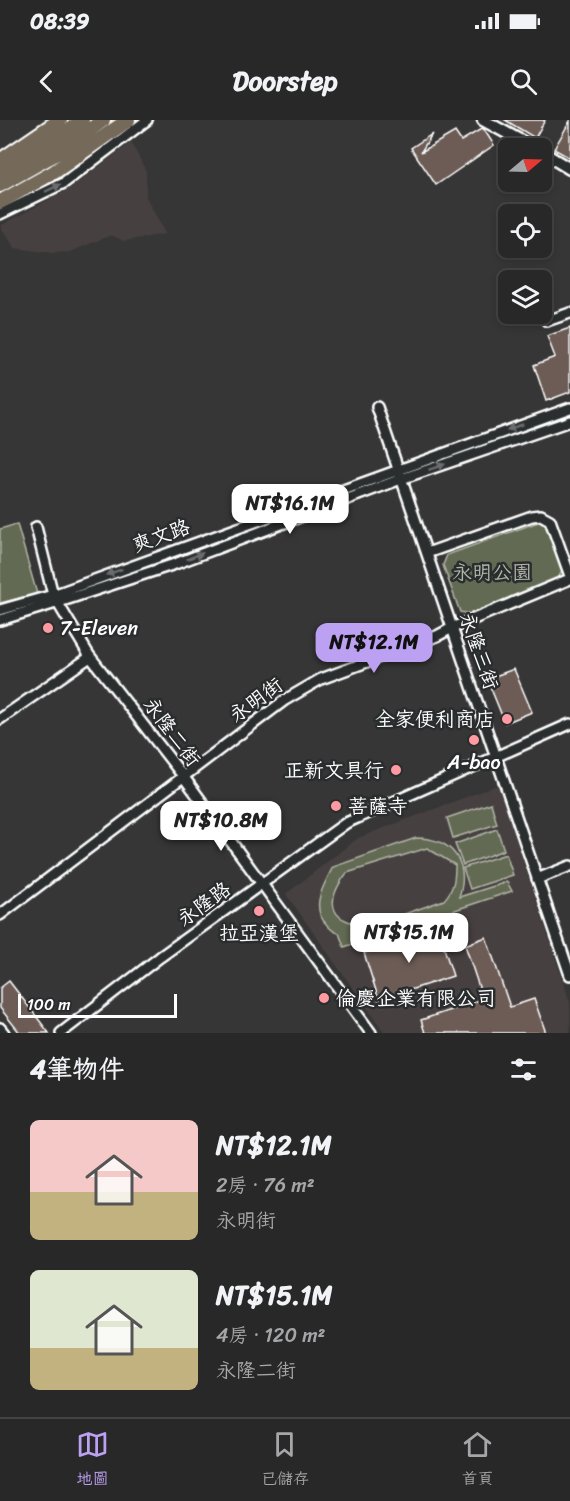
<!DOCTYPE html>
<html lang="zh-TW">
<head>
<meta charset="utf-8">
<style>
  :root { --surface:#292828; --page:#353434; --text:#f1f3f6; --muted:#a5a6a8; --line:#454445; --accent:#bca0f2 }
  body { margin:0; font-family:Sriracha,"LXGW WenKai TC",sans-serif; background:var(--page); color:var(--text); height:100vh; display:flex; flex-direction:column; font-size:22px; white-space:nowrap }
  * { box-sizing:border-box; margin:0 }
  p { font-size:20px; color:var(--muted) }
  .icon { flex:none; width:33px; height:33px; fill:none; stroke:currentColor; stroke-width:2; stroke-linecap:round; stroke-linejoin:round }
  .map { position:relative; height:913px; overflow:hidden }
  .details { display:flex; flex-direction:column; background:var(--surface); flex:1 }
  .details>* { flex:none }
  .needle { width:39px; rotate:71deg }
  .buttons { position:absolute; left:498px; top:18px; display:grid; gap:12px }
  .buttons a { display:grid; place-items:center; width:54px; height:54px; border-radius:9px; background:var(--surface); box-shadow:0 3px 9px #0003,0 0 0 2px var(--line); font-size:30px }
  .scale { position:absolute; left:18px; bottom:15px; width:159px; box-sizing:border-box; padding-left:6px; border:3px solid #fff; border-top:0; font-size:16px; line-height:21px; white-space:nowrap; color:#fff; -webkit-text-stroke:4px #2a2d2e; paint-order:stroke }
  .price { position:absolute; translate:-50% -51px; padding:0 14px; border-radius:12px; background:#fff; color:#222; font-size:20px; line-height:39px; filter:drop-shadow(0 2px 3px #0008) }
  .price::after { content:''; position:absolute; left:50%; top:36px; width:18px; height:14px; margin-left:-9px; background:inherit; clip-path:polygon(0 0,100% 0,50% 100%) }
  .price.on { background:var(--accent); color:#111 }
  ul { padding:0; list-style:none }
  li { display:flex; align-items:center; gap:18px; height:150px; padding:0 30px }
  li span { display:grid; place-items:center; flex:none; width:168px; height:120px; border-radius:9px; color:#555 }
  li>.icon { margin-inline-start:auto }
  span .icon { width:72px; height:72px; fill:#fffc; stroke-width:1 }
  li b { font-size:26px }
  h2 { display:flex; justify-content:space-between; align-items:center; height:72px; padding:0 30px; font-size:26px }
  .status { display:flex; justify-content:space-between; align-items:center; height:42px; padding:0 30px; background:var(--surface); direction:ltr }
  .status svg { height:16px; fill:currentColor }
  header { display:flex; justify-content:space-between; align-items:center; height:78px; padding:0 30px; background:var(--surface); font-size:27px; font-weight:700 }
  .tabs { display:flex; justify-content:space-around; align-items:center; height:84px; border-top:2px solid var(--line); background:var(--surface); font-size:16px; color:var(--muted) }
  .tabs a { display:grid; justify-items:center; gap:3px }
  .tabs .on { color:var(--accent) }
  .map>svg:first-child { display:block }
  .built { fill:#47413f }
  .green { fill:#636b52; stroke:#b1b5a8; stroke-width:1.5; fill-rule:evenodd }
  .building { fill:#6c5b55; stroke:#fff; stroke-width:1.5 }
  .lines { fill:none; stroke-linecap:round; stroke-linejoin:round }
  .minor-casing { stroke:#fff; stroke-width:14 }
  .tertiary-casing { stroke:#fff; stroke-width:15 }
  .primary-casing { stroke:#fff; stroke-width:18 }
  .minor { stroke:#2a2d2e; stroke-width:9 }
  .tertiary { stroke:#2a2d2e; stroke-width:10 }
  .primary { stroke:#746a5a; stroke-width:14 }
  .oneway { fill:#6a6c6d }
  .poi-dot { fill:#ff9aa2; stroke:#2a2d2e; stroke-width:2 }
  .labels { text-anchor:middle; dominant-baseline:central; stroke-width:5; stroke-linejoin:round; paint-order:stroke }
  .street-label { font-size:20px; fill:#fff; stroke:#2a2d2e }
  .park-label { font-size:20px; fill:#b1b5a8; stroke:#2a2d2e }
  .poi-label { font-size:20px; fill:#fff; stroke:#2a2d2e; text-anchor:start }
</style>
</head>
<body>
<div class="status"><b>08:39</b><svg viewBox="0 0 49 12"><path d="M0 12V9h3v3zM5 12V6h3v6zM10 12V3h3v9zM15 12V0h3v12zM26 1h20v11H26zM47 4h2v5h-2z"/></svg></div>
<header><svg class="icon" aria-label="back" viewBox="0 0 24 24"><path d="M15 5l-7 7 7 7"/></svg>Doorstep<svg class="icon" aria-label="search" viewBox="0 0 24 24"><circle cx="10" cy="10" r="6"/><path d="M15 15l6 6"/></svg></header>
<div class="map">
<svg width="570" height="913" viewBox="0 0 570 913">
  <rect width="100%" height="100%" fill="#373636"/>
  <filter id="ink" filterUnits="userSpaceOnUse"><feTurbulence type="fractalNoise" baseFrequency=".0167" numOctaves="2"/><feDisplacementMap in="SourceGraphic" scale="12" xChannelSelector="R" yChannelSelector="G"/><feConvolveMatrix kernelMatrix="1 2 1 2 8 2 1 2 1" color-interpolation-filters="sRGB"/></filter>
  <g filter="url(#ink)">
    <path class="built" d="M131 22 146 51V77L165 114 124 121 111 115 70 132 53 133 15 128 0 106 71 68Z
      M498 665 570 883V913H385L286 774 358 718Z"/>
    <path class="green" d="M541 401 547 403 563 448 559 457 470 494 460 492 443 445 447 435Z
      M17 404 37 474 0 483V409Z
      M491 683 497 704 453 718 447 698Z
      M497 709 504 730 463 745 455 724Z
      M416 718C453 718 470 743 459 777L507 762 512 771 344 827 339 813C333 812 331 809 327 805 309 787 324 765 333 747ZM427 728 455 745C455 759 454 769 444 780L365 808C357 803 345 802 339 796 326 784 338 764 347 753Z
      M506 734 513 755 470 769 463 748Z"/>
    <path class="building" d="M505 0H545L535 18Z
      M570 1V38L554 29Z
      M483 8 494 25 436 65 411 28 432 14 421 32 455 12 461 21Z
      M570 208V272L546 281 534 245 555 237 547 216Z
      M514 549 532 592 505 603 487 559Z
      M438 809 453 856 379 880 364 833Z
      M486 817 510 887 534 879 546 913H425L421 900 483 879 465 825Z
      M9 861 49 913H20L0 888V868Z"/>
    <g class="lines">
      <defs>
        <path id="minor" d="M0 94 64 63 147 0
          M547 201 570 193
          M377 287 570 855
          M36 407 53 475 89 535 183 656 371 913
          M427 433 532 396 541 395 550 400 570 456
          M0 490 53 475 570 288
          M0 500 56 483 175 444 401 359 570 301
          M0 599 90 537
          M537 759 570 746
          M0 795 285 580 321 559 437 516 452 508 570 459
          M0 908 4 913
          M61 913 160 837 346 703 570 604"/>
        <path id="tertiary" d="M483 0 534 28
          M542 32 570 49"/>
        <path id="primary" d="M0 41 60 0
          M0 52 61 16 82 0
          M0 65 64 29 103 0
          M0 82 54 52 128 0"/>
      </defs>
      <use href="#minor" class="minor-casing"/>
      <use href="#tertiary" class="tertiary-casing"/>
      <use href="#primary" class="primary-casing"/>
      <use href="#minor" class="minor"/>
      <use href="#tertiary" class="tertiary"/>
      <use href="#primary" class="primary"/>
    </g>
    <defs><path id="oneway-solid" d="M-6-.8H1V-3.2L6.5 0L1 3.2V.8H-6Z" transform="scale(1.5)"/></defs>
    <g class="oneway">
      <use href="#oneway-solid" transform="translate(53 68) rotate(-26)"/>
      <use href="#oneway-solid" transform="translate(515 307) rotate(161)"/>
      <use href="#oneway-solid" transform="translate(437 347) rotate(-19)"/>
      <use href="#oneway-solid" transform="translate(195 436) rotate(-22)"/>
      <use href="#oneway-solid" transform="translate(114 452) rotate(160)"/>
    </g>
  </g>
  <g class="poi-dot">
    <circle cx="48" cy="508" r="6"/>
    <circle cx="507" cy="599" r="6"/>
    <circle cx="474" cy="620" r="6"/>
    <circle cx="396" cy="650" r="6"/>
    <circle cx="336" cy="686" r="6"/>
    <circle cx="259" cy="791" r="6"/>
    <circle cx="324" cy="878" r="6"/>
  </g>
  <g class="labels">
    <g class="street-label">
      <text transform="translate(161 416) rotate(-20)">爽文路</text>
      <text transform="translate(479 531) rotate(71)">永隆三街</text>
      <text transform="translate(256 580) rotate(-36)">永明街</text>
      <text transform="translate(172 612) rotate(53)">永隆二街</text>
      <text transform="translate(204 784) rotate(-36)">永隆路</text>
    </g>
    <g class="park-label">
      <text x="492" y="452">永明公園</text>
    </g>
    <g class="poi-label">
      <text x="60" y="508">7-Eleven</text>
      <text x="495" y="599" text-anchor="end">全家便利商店</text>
      <text x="474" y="642" text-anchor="middle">A-bao</text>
      <text x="384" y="650" text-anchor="end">正新文具行</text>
      <text x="348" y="686">菩薩寺</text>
      <text x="259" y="813" text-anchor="middle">拉亞漢堡</text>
      <text x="336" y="878">倫慶企業有限公司</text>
    </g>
  </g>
</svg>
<div class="buttons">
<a><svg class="needle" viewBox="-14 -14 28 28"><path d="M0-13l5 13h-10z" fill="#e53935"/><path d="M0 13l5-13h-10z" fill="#a5a6a8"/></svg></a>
<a><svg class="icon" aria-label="locate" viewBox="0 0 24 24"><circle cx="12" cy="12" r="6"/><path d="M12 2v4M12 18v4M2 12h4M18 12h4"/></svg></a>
<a><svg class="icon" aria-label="layers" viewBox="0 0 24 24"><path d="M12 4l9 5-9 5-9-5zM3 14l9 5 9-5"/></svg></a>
</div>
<div class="scale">100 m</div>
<b class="price" style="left:290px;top:415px">NT$16.1M</b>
<b class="price on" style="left:374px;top:554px">NT$12.1M</b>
<b class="price" style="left:221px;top:732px">NT$10.8M</b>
<b class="price" style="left:409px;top:844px">NT$15.1M</b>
</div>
<section class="details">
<h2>4筆物件<svg class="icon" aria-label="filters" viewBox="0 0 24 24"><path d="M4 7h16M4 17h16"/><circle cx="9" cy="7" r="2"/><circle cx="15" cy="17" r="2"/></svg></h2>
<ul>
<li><span style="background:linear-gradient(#f6c9c9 60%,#c2b280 0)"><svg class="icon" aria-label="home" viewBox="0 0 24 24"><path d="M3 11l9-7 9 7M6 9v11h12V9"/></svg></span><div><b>NT$12.1M</b><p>2房 · 76 m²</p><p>永明街</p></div></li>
<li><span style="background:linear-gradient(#dfe7d0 65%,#c2b280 0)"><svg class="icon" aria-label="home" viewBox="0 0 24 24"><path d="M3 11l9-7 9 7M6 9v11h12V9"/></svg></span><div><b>NT$15.1M</b><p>4房 · 120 m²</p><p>永隆二街</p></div></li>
</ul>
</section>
<nav class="tabs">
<a class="on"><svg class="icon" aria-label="map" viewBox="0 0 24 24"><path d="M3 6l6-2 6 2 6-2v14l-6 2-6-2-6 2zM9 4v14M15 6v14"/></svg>地圖</a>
<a><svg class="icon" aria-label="saved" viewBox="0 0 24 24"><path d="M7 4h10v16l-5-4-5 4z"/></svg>已儲存</a>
<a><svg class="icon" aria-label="home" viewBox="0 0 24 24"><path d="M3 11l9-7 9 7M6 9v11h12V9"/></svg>首頁</a>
</nav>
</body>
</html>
